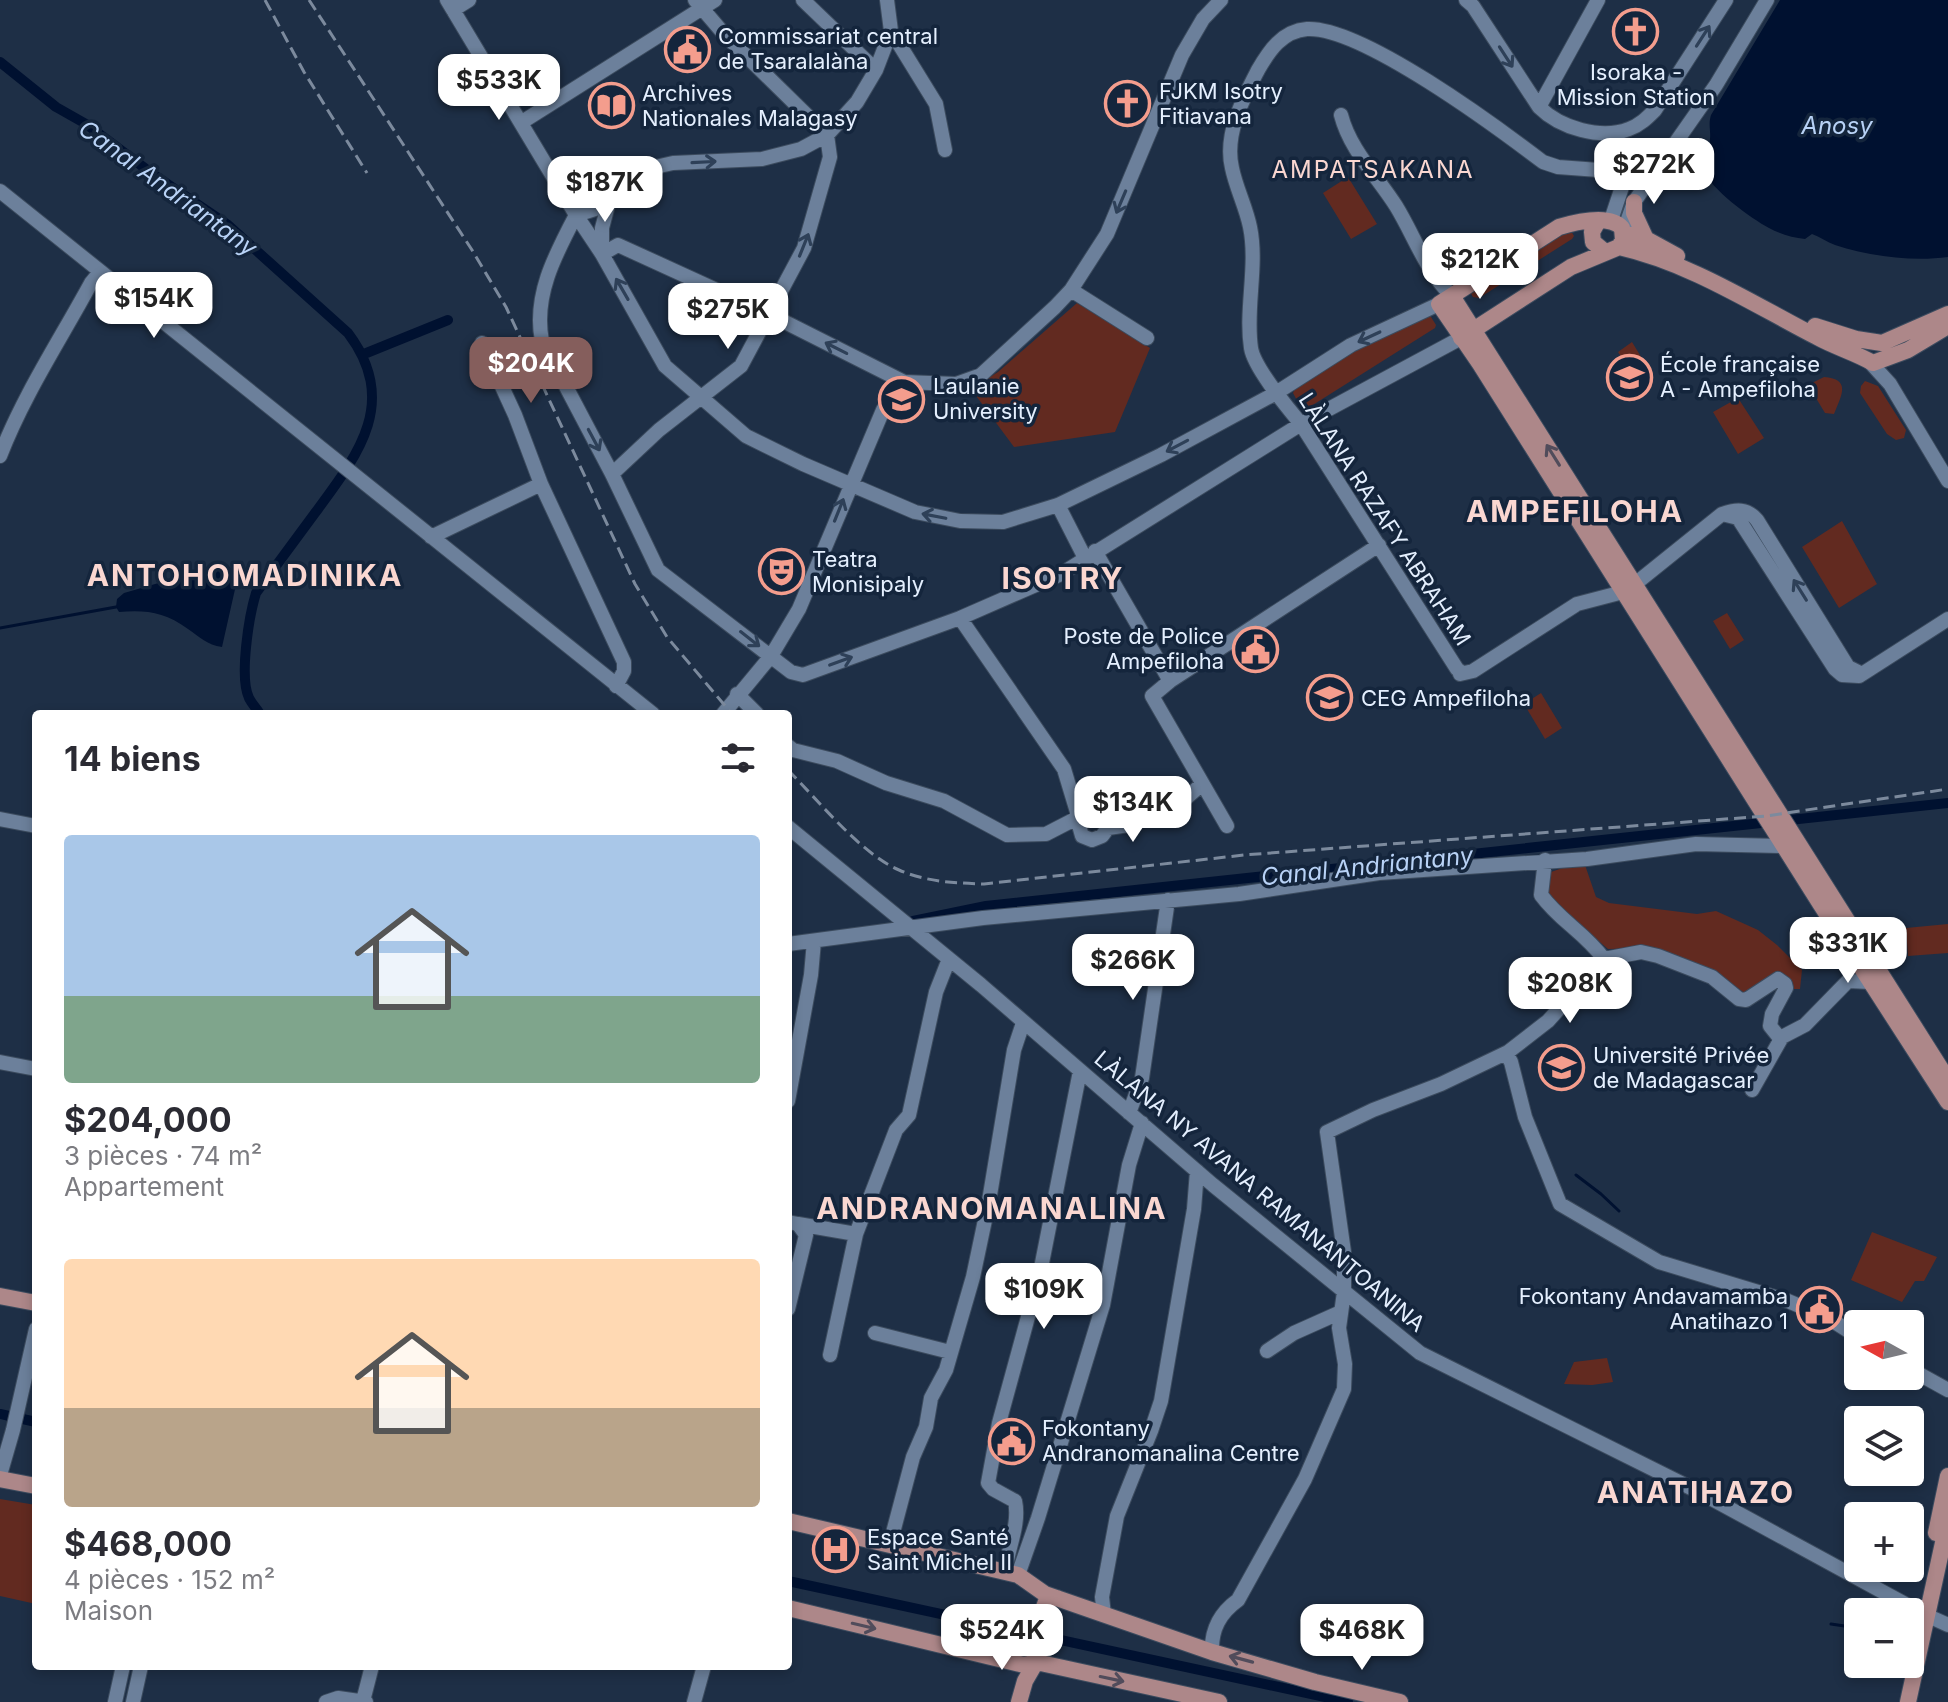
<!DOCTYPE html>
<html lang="fr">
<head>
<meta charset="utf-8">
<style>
  :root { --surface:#fff; --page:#f2f2f3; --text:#2b2b33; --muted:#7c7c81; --accent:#855e5c }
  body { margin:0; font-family:Inter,sans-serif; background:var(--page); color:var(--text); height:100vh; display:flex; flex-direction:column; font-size:30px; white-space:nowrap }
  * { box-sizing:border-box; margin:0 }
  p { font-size:26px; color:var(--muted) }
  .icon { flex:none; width:44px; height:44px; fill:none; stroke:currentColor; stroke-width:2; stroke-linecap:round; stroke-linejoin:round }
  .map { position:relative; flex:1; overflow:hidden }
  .details { position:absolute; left:32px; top:710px; width:760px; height:960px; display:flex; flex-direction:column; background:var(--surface); border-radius:8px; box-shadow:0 4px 12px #0003 }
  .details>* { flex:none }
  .needle { width:52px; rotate:278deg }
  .fabs { position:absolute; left:1844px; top:1310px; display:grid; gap:16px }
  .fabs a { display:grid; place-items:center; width:80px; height:80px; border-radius:8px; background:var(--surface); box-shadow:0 4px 12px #0003; font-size:40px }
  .price { position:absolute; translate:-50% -68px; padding:0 18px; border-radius:16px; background:#fff; color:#222; font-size:26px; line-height:52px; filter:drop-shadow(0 2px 4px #0008) }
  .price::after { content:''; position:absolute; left:50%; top:48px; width:24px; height:18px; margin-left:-12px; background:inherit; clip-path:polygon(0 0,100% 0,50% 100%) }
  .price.current { background:var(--accent); color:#fff }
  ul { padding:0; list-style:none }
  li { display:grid; align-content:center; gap:16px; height:424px; padding:0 32px }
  li span { display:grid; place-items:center; height:248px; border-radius:8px; color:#555 }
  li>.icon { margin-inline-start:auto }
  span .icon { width:144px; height:144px; fill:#fffc; stroke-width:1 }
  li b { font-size:34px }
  h2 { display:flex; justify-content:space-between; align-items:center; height:96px; padding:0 32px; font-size:34px }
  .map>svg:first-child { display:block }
  .green { fill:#622a20 }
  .water { fill:#001130 }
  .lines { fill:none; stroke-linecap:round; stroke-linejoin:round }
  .stream { stroke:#001130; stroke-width:3 }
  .canal { stroke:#001130; stroke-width:10 }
  .minor-casing { stroke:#3c4b5e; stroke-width:16 }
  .major-casing { stroke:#3c4b5e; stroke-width:18 }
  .minor { stroke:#6c809b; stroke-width:14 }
  .major { stroke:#ad8789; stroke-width:16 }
  .rail { stroke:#7c8a9d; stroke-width:3; stroke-dasharray:12 6; stroke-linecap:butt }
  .oneway { stroke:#2e4058 }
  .oneway2 { stroke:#514c5b }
  .labels { text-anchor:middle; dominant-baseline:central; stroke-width:7; stroke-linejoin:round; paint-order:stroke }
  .poi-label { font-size:22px; fill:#e4effe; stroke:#14253c; text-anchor:start }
  .street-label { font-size:22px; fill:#e4effe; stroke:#14253c }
  .water-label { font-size:24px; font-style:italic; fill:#b8d2f6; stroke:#14253c }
  .neighbourhood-label { font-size:24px; letter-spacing:2px; fill:#fad7d1; stroke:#14253c }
  .district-label { font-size:30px; font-weight:bold; letter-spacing:2px; fill:#fad7d1; stroke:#14253c }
</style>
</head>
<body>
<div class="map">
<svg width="1948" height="1702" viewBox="0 0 1948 1702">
  <rect width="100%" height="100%" fill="#1e2f46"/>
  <path class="green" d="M1348 177 1377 224 1351 239 1323 193Z
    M1565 221 1574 236 1572 239 1479 298 1473 297 1465 284Z
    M1077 303 1150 348 1115 432 1014 447 971 389 998 372Z
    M1421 307 1426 309 1436 325 1435 328 1308 408 1300 406 1293 393 1295 389Z
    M1632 342 1646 365 1632 374 1618 352Z
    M1824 377C1852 379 1841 396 1834 414L1825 413 1808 385Z
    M1865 381 1878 386 1906 430 1904 438 1896 440 1887 434 1860 393 1861 386Z
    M1738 398 1764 438 1738 454 1713 412Z
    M1842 521 1877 584 1839 608 1802 547Z
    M1727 613 1744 640 1730 649 1713 621Z
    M1541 693 1562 728 1545 739 1524 704Z
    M1574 864 1585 865 1596 897 1609 903 1697 914 1716 911 1758 930 1777 945 1802 970 1800 989H1791L1781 979 1746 994 1712 970 1640 948 1608 949 1567 914 1548 892 1551 872Z
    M1948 924V953L1908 956 1906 928Z
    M1872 1232 1937 1257 1924 1281H1915L1902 1302 1851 1280Z
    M1607 1358 1613 1382 1592 1385 1564 1384 1574 1362Z
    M0 1499 36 1505V1604L0 1596Z"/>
  <path class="water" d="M1780 0H1948V257C1912 262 1869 256 1835 245 1827 242 1820 237 1812 234L1805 239C1793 238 1780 234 1769 228 1752 219 1709 188 1704 170 1701 159 1710 150 1710 139 1711 130 1708 125 1711 115Z
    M221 565 236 570 238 576 222 647C207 645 200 637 188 629 164 612 147 610 119 612L116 607 117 599 124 593Z"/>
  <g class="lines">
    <path class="stream" d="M0 628 116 607
      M1576 1175 1601 1194 1619 1211
      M1831 1624 1858 1628"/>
    <path class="canal" d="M0 62 56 107 86 124 154 175 228 225 348 333C400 402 358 455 315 513 295 540 276 566 256 593 249 616 239 677 249 698 252 704 257 709 260 714
      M364 354 448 320
      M913 921 986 906 1948 803
      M0 1414 36 1422
      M788 1581 1348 1702"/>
    <defs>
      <path id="minor" d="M447 0 576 215 602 254 665 366 746 436 803 464 915 512 960 521 1003 522 1058 505 1161 455 1276 393 1351 345 1439 304
        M695 0 724 34 827 135
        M803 0 876 70
        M887 0 891 31 876 70 857 102 827 135 801 149 762 159 673 163 633 172 610 198 595 209 576 215C555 255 533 296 542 341L612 474 658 570 791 672 803 675 960 618 1061 574 1301 424 1461 338
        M1466 0 1473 6 1539 107C1560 128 1601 140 1629 129 1640 125 1647 118 1655 110L1726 0
        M453 10 469 0
        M891 31 936 104 945 150
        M1539 107 1598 0
        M1341 115C1350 150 1377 176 1396 206 1415 237 1425 270 1452 296
        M522 122 715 0
        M1659 166 1612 171 1558 167 1543 162C1497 127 1361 26 1307 29 1282 31 1269 51 1258 70 1243 99 1224 134 1232 168 1236 188 1246 207 1250 227 1258 266 1245 309 1251 348 1254 368 1288 408 1301 424L1457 669 1461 672 1460 674 1473 671 1577 604 1623 592 1635 584 1722 514C1736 509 1747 508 1757 520L1848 667 1862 674
        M0 191 653 714
        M1611 220 1624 181 1633 171
        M1623 233 1634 202 1716 85 1767 0
        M602 254 618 245 769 314 904 382 956 384 981 375 1055 307 1071 290 1107 234 1182 55 1203 19 1221 0
        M602 254V228L610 198
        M1071 290 1147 338
        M482 343 515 415 541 484
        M1869 361 1890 384 1948 481
        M0 456C23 396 60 340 91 283L100 272
        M612 474 659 430 741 366 804 248 830 157 827 135
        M1058 505 1085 558
        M1722 514 1738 518 1835 669 1842 675 1859 676 1948 619
        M431 537 541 484 624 662V671L616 686
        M1095 551 1170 681
        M737 694 757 714
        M723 714 771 656 799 609 883 410 904 382
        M788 746 793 750 837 761 886 783 944 801 1007 835 1046 834 1077 818V812L1064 769 960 618
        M1077 818 1082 836 1092 840 1102 836 1108 828 1129 825 1141 811 1176 807 1202 784
        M0 819 36 826
        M1227 826 1152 696 1170 681 1379 545
        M788 827 981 985 1213 1185 1420 1353 1701 1493 1918 1611
        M1545 860 1541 895C1560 921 1584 932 1604 959
        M788 944 983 918 1239 894 1379 873 1587 859 1696 844 1784 846
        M1604 959 1641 952 1658 956 1712 977 1739 999 1746 1000 1778 979 1785 984 1786 988 1772 1014 1770 1026 1778 1036 1782 1037
        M1506 1053 1511 1062 1525 1117 1560 1204 1659 1262 1788 1301 1830 1319 1858 1337
        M0 1062 36 1069
        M1752 1090 1782 1037 1805 1025 1848 981 1870 982
        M788 1101 811 975 814 941
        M1129 1113 1142 1078 1168 900
        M788 1222 798 1224 806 1235 788 1309
        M798 1224 856 1234
        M875 1333 950 1352
        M1267 1351 1294 1333 1341 1312
        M830 1355 856 1234 896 1130 909 1115 936 992 949 959
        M1910 1369 1948 1390
        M0 1475 13 1430 36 1329
        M890 1544 913 1457 926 1427 931 1398 946 1370 973 1277 989 1201 1014 1050 1023 1023
        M1005 1571C1008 1548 1020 1524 1015 1501L993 1489 988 1483 999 1423 1040 1273 1080 1071
        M1018 1575 1038 1518 1103 1305 1129 1165 1142 1123
        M1104 1615 1102 1597 1117 1516 1151 1431 1161 1401 1194 1209 1197 1171
        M1926 1615 1948 1625
        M1212 1652C1211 1629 1220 1613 1238 1600L1305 1479 1344 1389 1345 1364 1339 1328 1344 1292V1252L1327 1132 1373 1110 1441 1084 1508 1052 1548 1021 1604 959
        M363 1701 372 1666
        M115 1702 123 1666
        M133 1702 141 1666
        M326 1702 338 1698 366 1702
        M694 1702 704 1666"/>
      <path id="major" d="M1634 202V213L1646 239
        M1597 223 1592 232 1593 242 1605 252
        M1623 233 1646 239 1677 256
        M1619 247C1690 263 1753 304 1817 337 1835 347 1856 353 1873 363L1908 350 1948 326
        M1452 296 1948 1080
        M1815 326 1856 339 1882 343 1948 314
        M1461 338 1571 267 1619 247 1623 240 1622 228C1610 214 1576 222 1559 227L1439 304 1480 364 1821 905 1948 1102
        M0 1296 36 1303
        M0 1479 36 1486
        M788 1521 1018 1575 1045 1594 1212 1652 1315 1682 1400 1702
        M1936 1533 1948 1476
        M788 1608 1024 1665 1036 1662 1219 1702
        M1019 1702 1025 1681 1036 1662C1031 1639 1039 1621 1047 1599L1057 1598
        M1908 1702 1948 1520"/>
    </defs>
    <use href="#minor" class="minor-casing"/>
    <use href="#major" class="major-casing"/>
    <use href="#minor" class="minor"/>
    <use href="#major" class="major"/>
    <path class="rail" d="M265 0 304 72 367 173
      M309 0 472 250 506 307 635 584 667 637 732 714
      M788 770C818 800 861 854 899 870 926 882 955 883 984 884L1244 855 1766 816 1948 789"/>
  </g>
  <defs><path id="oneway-shaft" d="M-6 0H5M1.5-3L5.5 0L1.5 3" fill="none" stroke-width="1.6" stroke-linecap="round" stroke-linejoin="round" transform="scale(2)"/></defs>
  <g class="oneway">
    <use href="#oneway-shaft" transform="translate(1703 36) rotate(-57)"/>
    <use href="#oneway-shaft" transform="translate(1506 57) rotate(57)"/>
    <use href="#oneway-shaft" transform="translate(704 162) rotate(-3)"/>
    <use href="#oneway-shaft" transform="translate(1121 202) rotate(113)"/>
    <use href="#oneway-shaft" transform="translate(804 245) rotate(-68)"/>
    <use href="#oneway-shaft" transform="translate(622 289) rotate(-120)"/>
    <use href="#oneway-shaft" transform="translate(1369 337) rotate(155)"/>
    <use href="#oneway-shaft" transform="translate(836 348) rotate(-153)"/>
    <use href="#oneway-shaft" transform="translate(594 440) rotate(62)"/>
    <use href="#oneway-shaft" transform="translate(1177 446) rotate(152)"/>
    <use href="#oneway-shaft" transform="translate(839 510) rotate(-68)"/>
    <use href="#oneway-shaft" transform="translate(934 516) rotate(-169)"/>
    <use href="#oneway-shaft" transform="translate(1800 590) rotate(-122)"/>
    <use href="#oneway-shaft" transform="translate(750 639) rotate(38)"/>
    <use href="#oneway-shaft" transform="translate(841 661) rotate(-20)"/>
  </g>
  <g class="oneway2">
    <use href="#oneway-shaft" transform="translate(1553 455) rotate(-122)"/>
    <use href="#oneway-shaft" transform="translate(864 1626) rotate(13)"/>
    <use href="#oneway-shaft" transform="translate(1241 1659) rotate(-165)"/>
    <use href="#oneway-shaft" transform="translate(1112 1679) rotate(12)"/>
  </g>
  <defs>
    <symbol id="church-ring" viewBox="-11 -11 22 22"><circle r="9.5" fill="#14253c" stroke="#f49d8d" stroke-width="1.5"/><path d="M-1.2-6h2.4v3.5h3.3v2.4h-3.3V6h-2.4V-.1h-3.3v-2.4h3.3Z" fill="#f49d8d"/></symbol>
    <symbol id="civic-ring" viewBox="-11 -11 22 22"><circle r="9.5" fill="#14253c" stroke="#f49d8d" stroke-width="1.5"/><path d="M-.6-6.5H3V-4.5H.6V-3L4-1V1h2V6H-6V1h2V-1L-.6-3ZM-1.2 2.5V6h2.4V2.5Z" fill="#f49d8d"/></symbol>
    <symbol id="library-ring" viewBox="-11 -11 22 22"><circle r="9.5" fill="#14253c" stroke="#f49d8d" stroke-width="1.5"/><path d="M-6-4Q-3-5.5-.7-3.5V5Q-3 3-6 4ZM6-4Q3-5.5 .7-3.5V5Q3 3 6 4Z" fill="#f49d8d"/></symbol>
    <symbol id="school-ring" viewBox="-11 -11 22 22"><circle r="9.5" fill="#14253c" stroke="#f49d8d" stroke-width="1.5"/><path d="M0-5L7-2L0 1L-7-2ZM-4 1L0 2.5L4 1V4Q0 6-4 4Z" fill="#f49d8d"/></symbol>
    <symbol id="university-ring" viewBox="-11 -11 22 22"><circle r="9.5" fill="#14253c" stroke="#f49d8d" stroke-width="1.5"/><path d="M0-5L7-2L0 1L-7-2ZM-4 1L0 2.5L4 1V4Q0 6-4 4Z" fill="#f49d8d"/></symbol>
    <symbol id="theatre-ring" viewBox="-11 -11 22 22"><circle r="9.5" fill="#14253c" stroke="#f49d8d" stroke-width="1.5"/><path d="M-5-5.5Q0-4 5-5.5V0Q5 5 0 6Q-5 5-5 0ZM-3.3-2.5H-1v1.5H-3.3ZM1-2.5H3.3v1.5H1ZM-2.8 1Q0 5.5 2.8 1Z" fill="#f49d8d"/></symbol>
    <symbol id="hospital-ring" viewBox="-11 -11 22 22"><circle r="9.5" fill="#14253c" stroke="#f49d8d" stroke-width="1.5"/><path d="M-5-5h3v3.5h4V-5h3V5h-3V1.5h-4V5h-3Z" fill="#f49d8d"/></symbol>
  </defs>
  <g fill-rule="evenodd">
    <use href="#church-ring" x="1610" y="6" width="51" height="51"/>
    <use href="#civic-ring" x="662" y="24" width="51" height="51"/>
    <use href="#church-ring" x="1102" y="78" width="51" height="51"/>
    <use href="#library-ring" x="586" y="80" width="51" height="51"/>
    <use href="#school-ring" x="1604" y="352" width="51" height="51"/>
    <use href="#university-ring" x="876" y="374" width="51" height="51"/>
    <use href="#theatre-ring" x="756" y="546" width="51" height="51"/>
    <use href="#civic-ring" x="1230" y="624" width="51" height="51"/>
    <use href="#school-ring" x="1304" y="672" width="51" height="51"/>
    <use href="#university-ring" x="1536" y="1042" width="51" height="51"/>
    <use href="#civic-ring" x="1794" y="1284" width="51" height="51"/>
    <use href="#civic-ring" x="986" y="1416" width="51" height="51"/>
    <use href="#hospital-ring" x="810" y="1524" width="51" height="51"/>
  </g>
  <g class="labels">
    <g class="poi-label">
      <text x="718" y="36">Commissariat central<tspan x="718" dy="25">de Tsaralalàna</tspan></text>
      <text x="1636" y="72" text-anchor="middle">Isoraka -<tspan x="1636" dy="25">Mission Station</tspan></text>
      <text x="1159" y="91">FJKM Isotry<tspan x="1159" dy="25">Fitiavana</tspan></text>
      <text x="642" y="93">Archives<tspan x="642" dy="25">Nationales Malagasy</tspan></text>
      <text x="1660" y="364">École française<tspan x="1660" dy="25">A - Ampefiloha</tspan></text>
      <text x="933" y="386">Laulanie<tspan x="933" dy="25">University</tspan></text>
      <text x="812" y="559">Teatra<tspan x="812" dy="25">Monisipaly</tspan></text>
      <text x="1224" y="636" text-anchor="end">Poste de Police<tspan x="1224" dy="25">Ampefiloha</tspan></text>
      <text x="1361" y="698">CEG Ampefiloha</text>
      <text x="1593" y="1055">Université Privée<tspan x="1593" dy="25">de Madagascar</tspan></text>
      <text x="1788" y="1296" text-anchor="end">Fokontany Andavamamba<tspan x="1788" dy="25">Anatihazo 1</tspan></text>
      <text x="1042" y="1428">Fokontany<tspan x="1042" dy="25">Andranomanalina Centre</tspan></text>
      <text x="867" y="1537">Espace Santé<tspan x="867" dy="25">Saint Michel II</tspan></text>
    </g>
    <g class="street-label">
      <text transform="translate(1385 519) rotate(57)">LÀLANA RAZAFY ABRAHAM</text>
      <text transform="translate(1260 1191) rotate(40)">LÀLANA NY AVANA RAMANANTOANINA</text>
    </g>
    <g class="water-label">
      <text x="1837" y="125">Anosy</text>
      <text transform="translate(168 188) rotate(36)">Canal Andriantany</text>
      <text transform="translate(1367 866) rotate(-6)">Canal Andriantany</text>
    </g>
    <g class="neighbourhood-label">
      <text x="1373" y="169">AMPATSAKANA</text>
    </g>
    <g class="district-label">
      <text x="1575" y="511">AMPEFILOHA</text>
      <text x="245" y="575">ANTOHOMADINIKA</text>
      <text x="1063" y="578">ISOTRY</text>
      <text x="992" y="1208">ANDRANOMANALINA</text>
      <text x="1696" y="1492">ANATIHAZO</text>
    </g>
  </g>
</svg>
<div class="fabs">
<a><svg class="needle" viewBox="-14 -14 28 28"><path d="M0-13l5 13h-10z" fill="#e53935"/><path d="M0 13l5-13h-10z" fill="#7c7c81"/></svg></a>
<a><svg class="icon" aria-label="layers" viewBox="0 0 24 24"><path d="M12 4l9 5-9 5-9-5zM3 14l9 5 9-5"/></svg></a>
<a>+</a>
<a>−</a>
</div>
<b class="price" style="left:499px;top:122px">$533K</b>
<b class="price" style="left:1654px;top:206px">$272K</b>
<b class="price" style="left:605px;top:224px">$187K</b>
<b class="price" style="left:1480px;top:301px">$212K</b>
<b class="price" style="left:154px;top:340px">$154K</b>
<b class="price" style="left:728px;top:351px">$275K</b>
<b class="price current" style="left:531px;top:405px">$204K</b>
<b class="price" style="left:1133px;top:844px">$134K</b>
<b class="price" style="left:1848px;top:985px">$331K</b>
<b class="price" style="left:1133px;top:1002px">$266K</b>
<b class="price" style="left:1570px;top:1025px">$208K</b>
<b class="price" style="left:1044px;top:1331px">$109K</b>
<b class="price" style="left:1002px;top:1672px">$524K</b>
<b class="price" style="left:1362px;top:1672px">$468K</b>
<section class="details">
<h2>14 biens<svg class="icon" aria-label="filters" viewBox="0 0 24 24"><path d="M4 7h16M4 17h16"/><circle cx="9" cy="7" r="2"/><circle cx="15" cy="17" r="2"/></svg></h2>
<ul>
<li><span style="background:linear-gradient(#a9c7e8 65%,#7fa58c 0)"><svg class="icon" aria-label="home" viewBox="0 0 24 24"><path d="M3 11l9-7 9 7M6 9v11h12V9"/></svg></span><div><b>$204,000</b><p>3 pièces · 74 m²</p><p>Appartement</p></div></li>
<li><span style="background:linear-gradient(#ffd9b3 60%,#b9a48a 0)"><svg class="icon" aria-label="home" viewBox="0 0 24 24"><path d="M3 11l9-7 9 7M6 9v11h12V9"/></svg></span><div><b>$468,000</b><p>4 pièces · 152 m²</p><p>Maison</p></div></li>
</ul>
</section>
</div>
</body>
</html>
